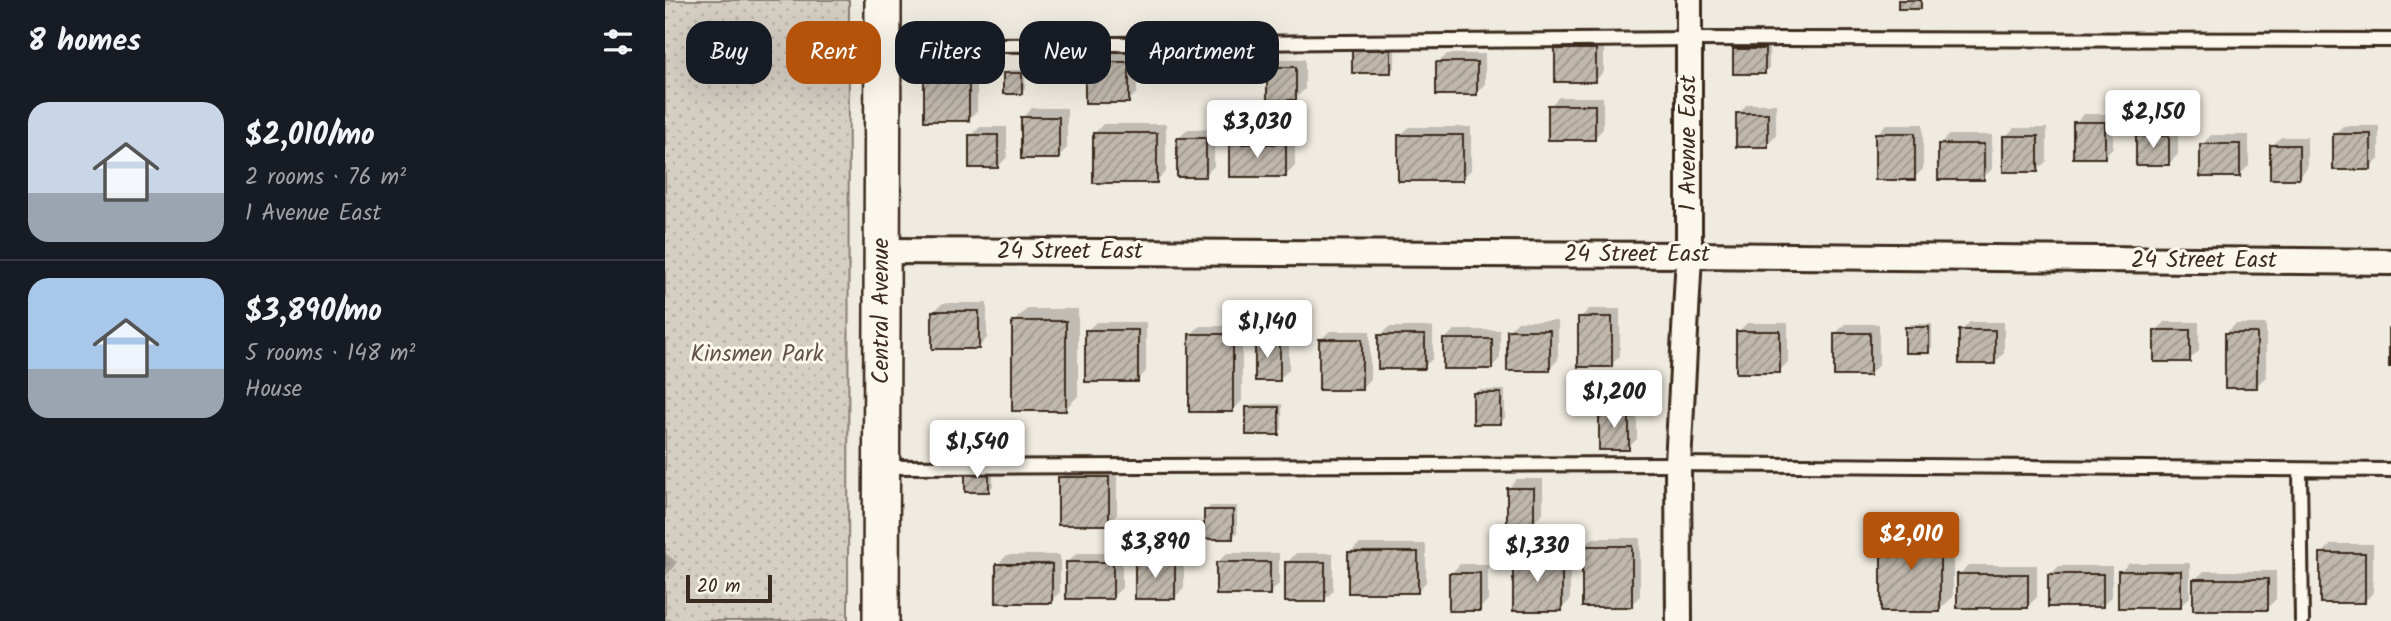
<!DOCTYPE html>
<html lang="en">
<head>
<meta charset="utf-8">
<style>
  :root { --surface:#171b24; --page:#20242c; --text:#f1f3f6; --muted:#9ea1a6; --line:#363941; --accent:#b45309 }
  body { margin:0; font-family:Kalam,sans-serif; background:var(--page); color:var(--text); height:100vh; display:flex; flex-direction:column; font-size:26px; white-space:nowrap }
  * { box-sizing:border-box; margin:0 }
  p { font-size:23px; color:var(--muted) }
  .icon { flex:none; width:38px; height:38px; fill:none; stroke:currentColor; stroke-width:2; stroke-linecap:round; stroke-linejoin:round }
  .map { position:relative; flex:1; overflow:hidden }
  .details { display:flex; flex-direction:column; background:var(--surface); width:665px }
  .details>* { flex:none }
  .top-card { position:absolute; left:21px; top:21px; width:665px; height:63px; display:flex; gap:14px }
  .scale { position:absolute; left:21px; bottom:18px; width:86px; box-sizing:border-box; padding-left:7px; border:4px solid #3b2a1e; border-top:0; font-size:19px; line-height:24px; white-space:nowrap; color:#3b2a1e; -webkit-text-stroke:5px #fbf7ec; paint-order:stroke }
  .price { position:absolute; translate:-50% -60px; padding:0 16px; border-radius:7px; background:#fff; color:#222; font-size:23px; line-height:46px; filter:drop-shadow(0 2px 4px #0008) }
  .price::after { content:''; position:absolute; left:50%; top:42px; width:21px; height:16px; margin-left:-10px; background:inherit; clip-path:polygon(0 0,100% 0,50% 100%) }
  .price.current { background:var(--accent); color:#fff }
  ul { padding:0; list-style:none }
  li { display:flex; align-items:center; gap:21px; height:175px; padding:0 28px }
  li+li { border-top:2px solid var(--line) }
  li span { display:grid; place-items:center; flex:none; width:196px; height:140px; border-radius:21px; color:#555 }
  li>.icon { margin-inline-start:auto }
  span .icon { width:84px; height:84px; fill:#fffc; stroke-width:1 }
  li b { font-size:30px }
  h2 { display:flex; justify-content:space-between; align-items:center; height:84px; padding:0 28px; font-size:30px }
  .tag { padding:0 24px; border-radius:21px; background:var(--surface); box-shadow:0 7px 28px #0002; font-size:24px; line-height:63px }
  .tag.current { background:var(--accent); color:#fff }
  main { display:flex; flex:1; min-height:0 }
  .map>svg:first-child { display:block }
  .park { fill:url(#park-dots); stroke:#887c70; stroke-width:2 }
  .shadow { fill:#0003 }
  .building { fill:url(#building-hatch); stroke:#3b2a1e; stroke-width:2 }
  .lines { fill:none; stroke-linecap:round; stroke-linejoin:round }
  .lane-casing { stroke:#3b2a1e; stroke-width:18 }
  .street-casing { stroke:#3b2a1e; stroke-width:30 }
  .secondary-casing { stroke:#3b2a1e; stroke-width:40 }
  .lane { stroke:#fbf7ec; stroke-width:12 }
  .street { stroke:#fbf7ec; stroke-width:24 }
  .secondary { stroke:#fbf7ec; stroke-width:35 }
  .labels { text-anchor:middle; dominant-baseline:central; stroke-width:6; stroke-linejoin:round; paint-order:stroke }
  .street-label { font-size:23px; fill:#3b2a1e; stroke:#fbf7ec }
  .park-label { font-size:23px; fill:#625347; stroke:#fbf7ec }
</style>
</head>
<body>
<main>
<section class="details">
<h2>8 homes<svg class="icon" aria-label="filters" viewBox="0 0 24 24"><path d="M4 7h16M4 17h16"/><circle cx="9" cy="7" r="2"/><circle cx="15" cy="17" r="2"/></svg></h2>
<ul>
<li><span style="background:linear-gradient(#c9d6e8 65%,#9aa5b1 0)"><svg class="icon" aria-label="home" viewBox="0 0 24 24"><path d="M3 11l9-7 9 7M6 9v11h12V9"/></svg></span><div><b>$2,010/mo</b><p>2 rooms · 76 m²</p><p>1 Avenue East</p></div></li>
<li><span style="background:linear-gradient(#a9c7e8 65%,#9aa5b1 0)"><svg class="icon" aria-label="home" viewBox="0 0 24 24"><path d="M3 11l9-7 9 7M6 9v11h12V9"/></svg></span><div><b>$3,890/mo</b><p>5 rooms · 148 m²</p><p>House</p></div></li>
</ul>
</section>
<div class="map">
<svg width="1726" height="621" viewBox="0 0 1726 621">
  <defs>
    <pattern id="park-dots" width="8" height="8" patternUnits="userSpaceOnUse" patternTransform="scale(1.75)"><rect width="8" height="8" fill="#d5cec3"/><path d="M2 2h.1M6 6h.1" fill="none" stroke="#b8b1a7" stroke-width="1.8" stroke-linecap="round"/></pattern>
    <pattern id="building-hatch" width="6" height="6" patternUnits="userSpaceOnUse" patternTransform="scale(1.75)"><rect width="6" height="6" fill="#c0b8ad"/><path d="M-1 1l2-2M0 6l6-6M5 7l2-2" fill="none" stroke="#9d968c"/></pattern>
  </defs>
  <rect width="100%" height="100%" fill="#f0ebe0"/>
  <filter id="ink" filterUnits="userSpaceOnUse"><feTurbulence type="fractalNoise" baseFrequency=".0143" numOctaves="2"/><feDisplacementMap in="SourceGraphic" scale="14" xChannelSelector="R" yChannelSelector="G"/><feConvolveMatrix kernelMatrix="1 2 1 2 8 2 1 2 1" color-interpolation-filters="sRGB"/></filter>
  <g filter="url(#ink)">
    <path class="park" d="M0 0H184L183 621H0Z"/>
    <path class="shadow" d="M901 41H939V71L930 81 892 50Z
      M1074 46H1104V68L1100 72 1070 50Z
      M693 47H730V67L725 71 688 51Z
      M270 50H312V111L303 120 261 59Z
      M431 53H472V92L463 102 422 62Z
      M782 54H820V84L811 93 773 63Z
      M613 59H640V89L631 98 604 68Z
      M344 70H360V88L356 92 340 74Z
      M894 97H938V129L929 138 885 106Z
      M1082 104H1111V136L1102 145 1073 114Z
      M367 108H402V148L393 157 358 117Z
      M1419 114H1448V147L1439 157 1410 123Z
      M438 124H501V172L491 181 429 134Z
      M1221 124H1258V169L1249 178 1212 134Z
      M1678 126H1714V159L1705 168 1669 135Z
      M315 127H342V157L333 167 306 136Z
      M744 127H806V170L797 179 735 136Z
      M1349 128H1382V161L1373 170 1340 137Z
      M1482 128H1513V154L1504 164 1473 137Z
      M523 129H549V166L540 175 514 138Z
      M575 135H630V166L621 175 566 145Z
      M1284 135H1327V169L1318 178 1274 145Z
      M1546 135H1584V166L1574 175 1537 145Z
      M1616 137H1642V168L1633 178 1607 146Z
      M278 303H322V338L313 348 268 312Z
      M362 309H413V396L400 409 348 322Z
      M924 309H955V356L946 365 915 318Z
      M853 321H893V360L884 369 844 330Z
      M431 322H481V371L472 381 422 331Z
      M1305 322H1339V353L1330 362 1296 331Z
      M1500 322H1534V351L1524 360 1491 331Z
      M1082 323H1123V362L1114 371 1073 332Z
      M1180 324H1214V365L1204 374 1171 333Z
      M1246 324H1267V347L1263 351 1242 328Z
      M1571 324H1601V377L1591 386 1561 333Z
      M535 326H577V401L567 411 525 335Z
      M724 327H768V358L759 367 715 336Z
      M789 330H835V358L826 368 779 340Z
      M601 331H624V370L614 379 592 340Z
      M665 331H705V379L696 388 655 340Z
      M814 390H840V418L835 422 809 394Z
      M945 400H972V439L963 448 935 409Z
      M587 404H617V429L613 434 583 408Z
      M328 466V486L324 490 302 470Z
      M404 468H452V514L443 523 395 478Z
      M852 479H878V513L868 522 843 489Z
      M545 506H572V533L567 537 541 511Z
      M1231 520H1288V597L1274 610 1218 533Z
      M928 538H975V596L966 605 918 547Z
      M694 544H761V582L752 592 685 553Z
      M1666 544H1708V593L1699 602 1657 554Z
      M859 550H905V600L896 609 849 559Z
      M481 552H519V588L510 597 471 561Z
      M0 553 12 562 0 578Z
      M412 553H457V588L447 597 402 563Z
      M562 553H614V584L604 594 552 563Z
      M631 553H668V591L659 600 622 563Z
      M342 555H395V592L386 601 332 565Z
      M1464 563H1525V597L1515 606 1455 572Z
      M795 564H823V600L814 609 786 574Z
      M1303 565H1372V597L1363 606 1294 575Z
      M1394 566H1447V596L1438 605 1385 575Z
      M1539 571H1611V599L1602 608 1530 580Z"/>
    <path class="building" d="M1233 0H1256V9H1233Z
      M890 49H931V82H890Z
      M1068 49H1100V74H1068Z
      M687 50H726V73H687Z
      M259 58H304V121H259Z
      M420 62H464V103H420Z
      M771 62H812V95H771Z
      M602 67H631V100H602Z
      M338 73H357V94H338Z
      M883 105H930V140H883Z
      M1071 113H1103V147H1071Z
      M356 117H394V159H356Z
      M1408 122H1440V158H1408Z
      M428 133H492V183H428Z
      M1210 133H1250V180H1210Z
      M1668 134H1706V170H1668Z
      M304 135H333V168H304Z
      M733 135H798V181H733Z
      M1338 136H1373V172H1338Z
      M1471 136H1504V165H1471Z
      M512 138H541V177H512Z
      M564 144H621V177H564Z
      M1273 144H1319V180H1273Z
      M1535 144H1575V177H1535Z
      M1605 145H1634V179H1605Z
      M267 311H314V349H267Z
      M913 317H947V367H913Z
      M347 321H401V411H347Z
      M1240 327H1264V353H1240Z
      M1724 329H1726V367H1724Z
      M420 330H473V382H420Z
      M842 330H885V371H842Z
      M1294 330H1330V364H1294Z
      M1489 330H1525V362H1489Z
      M1071 331H1115V373H1071Z
      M1169 333H1205V376H1169Z
      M1560 333H1592V388H1560Z
      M524 334H568V412H524Z
      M713 335H760V369H713Z
      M590 339H615V381H590Z
      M654 339H697V390H654Z
      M778 339H827V369H778Z
      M808 393H836V424H808Z
      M581 407H614V435H581Z
      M934 409H964V450H934Z
      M300 469H324V492H300Z
      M393 477H444V525H393Z
      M842 488H869V524H842Z
      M539 510H568V539H539Z
      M1216 532H1275V612H1216Z
      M917 546H967V607H917Z
      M683 552H753V593H683Z
      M1655 553H1700V603H1655Z
      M848 558H897V611H848Z
      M470 560H510V599H470Z
      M401 562H448V599H401Z
      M551 562H605V595H551Z
      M620 562H660V602H620Z
      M331 564H387V603H331Z
      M1453 571H1516V608H1453Z
      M784 573H815V611H784Z
      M1292 574H1363V608H1292Z
      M1383 574H1438V607H1383Z
      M1528 579H1603V610H1528Z"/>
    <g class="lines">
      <defs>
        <path id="lane" d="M221 46 1024 39 1726 40
          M220 467 1013 464 1726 470
          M1635 471 1637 621"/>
        <path id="street" d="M218 251 1024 255 1726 262
          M1014 621 1013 464 1024 255V0"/>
        <path id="secondary" d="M216 621 218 0"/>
      </defs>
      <use href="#lane" class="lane-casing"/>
      <use href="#street" class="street-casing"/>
      <use href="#secondary" class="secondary-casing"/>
      <use href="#lane" class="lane"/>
      <use href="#street" class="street"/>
      <use href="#secondary" class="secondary"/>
    </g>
  </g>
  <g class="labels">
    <g class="street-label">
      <text transform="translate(1024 143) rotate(-90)">1 Avenue East</text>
      <text x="405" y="252">24 Street East</text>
      <text x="972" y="255">24 Street East</text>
      <text x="1539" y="261">24 Street East</text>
      <text transform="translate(217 311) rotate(-90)">Central Avenue</text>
    </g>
    <g class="park-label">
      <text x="92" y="355">Kinsmen Park</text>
    </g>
  </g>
</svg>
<div class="scale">20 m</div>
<b class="price" style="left:1488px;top:150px">$2,150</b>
<b class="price" style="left:592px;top:160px">$3,030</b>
<b class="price" style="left:602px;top:360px">$1,140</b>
<b class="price" style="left:949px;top:430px">$1,200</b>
<b class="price" style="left:312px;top:480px">$1,540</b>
<b class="price current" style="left:1246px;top:572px">$2,010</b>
<b class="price" style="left:490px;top:580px">$3,890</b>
<b class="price" style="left:872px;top:584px">$1,330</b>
<div class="top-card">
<a class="tag">Buy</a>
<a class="tag current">Rent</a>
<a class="tag">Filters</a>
<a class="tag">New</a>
<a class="tag">Apartment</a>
</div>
</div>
</main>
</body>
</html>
